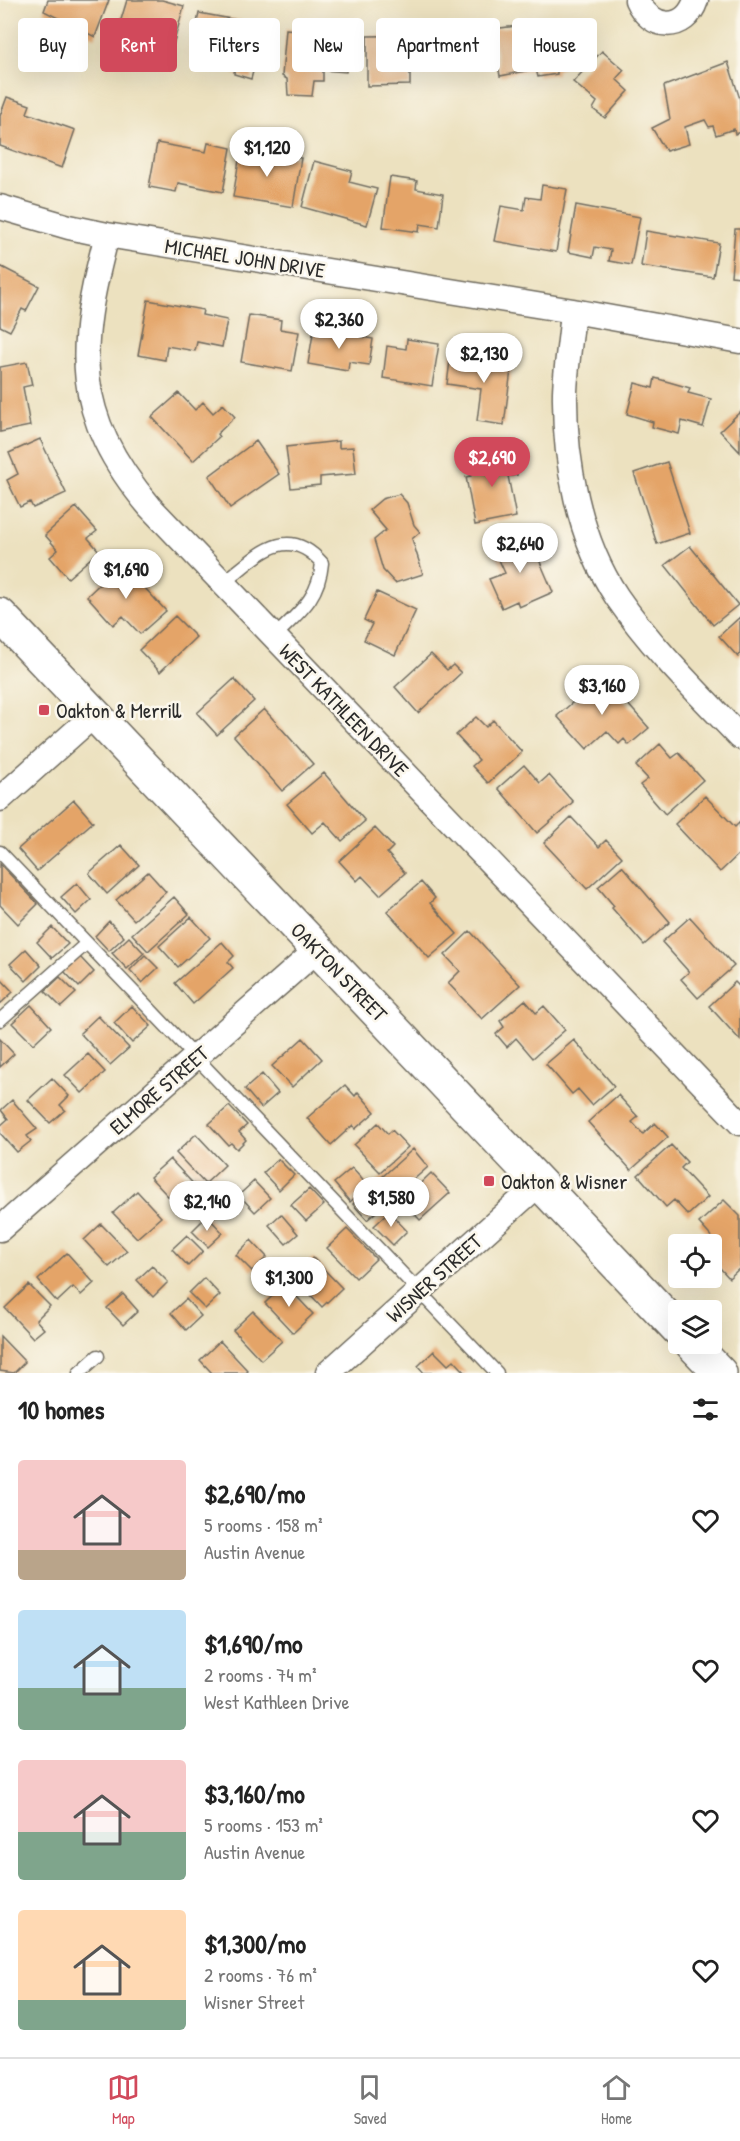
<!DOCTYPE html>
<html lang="en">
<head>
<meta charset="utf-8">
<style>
  :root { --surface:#fff; --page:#f6f6f6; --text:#222; --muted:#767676; --line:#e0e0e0; --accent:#d1495b }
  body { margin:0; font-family:"Patrick Hand",sans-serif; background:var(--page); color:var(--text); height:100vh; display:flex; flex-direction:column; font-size:22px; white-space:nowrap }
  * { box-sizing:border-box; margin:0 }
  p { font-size:20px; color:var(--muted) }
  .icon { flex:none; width:33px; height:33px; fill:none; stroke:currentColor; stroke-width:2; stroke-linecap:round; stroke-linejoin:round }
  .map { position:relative; height:1373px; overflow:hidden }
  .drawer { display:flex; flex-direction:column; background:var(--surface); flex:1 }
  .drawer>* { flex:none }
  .banner { position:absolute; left:18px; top:18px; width:705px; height:54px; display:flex; gap:12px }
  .fabs { position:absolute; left:668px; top:1234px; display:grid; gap:12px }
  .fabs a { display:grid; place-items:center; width:54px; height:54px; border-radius:6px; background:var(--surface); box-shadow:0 6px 24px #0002; font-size:30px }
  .price { position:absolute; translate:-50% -51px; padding:0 14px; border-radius:21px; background:#fff; color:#222; font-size:20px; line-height:39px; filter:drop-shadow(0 2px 3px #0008) }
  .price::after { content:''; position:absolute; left:50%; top:36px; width:18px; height:14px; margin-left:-9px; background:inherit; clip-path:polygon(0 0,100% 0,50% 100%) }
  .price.selected { background:var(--accent); color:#fff }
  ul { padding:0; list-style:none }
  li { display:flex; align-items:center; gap:18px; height:150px; padding:0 18px }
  li span { display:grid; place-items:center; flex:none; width:168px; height:120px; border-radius:6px; color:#555 }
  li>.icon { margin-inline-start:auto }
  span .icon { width:72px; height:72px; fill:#fffc; stroke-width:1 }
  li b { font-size:26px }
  h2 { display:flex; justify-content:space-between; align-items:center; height:72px; padding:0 18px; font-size:26px }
  .chip { padding:0 21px; border-radius:6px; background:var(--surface); box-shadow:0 6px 24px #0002; font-size:21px; line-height:54px }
  .chip.selected { background:var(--accent); color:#fff }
  .menu { display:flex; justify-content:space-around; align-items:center; height:84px; border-top:2px solid var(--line); background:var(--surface); font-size:16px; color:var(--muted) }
  .menu a { display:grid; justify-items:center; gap:3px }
  .menu .selected { color:var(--accent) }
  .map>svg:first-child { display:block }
  .building { fill:#e4a467 }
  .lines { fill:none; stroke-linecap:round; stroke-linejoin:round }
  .lane-casing { stroke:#6f6b5f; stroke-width:15 }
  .street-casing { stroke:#6f6b5f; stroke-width:27 }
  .secondary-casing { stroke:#6f6b5f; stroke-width:36 }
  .lane { stroke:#fff; stroke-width:12 }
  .street { stroke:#fff; stroke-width:24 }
  .secondary { stroke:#fff; stroke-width:33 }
  .poi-dot { fill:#d1495b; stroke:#fbf7ec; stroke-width:2 }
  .labels { text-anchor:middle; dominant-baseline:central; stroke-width:5; stroke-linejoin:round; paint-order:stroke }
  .street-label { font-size:21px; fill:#2b2b2b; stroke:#fbf7ec }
  .poi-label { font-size:21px; fill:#2b2b2b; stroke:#fbf7ec; text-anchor:start }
</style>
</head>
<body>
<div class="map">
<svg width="740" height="1373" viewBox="0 0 740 1373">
  <rect width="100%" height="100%" fill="#fbf7ec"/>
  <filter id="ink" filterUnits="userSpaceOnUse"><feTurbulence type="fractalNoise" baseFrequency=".0167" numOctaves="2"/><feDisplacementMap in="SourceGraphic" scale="12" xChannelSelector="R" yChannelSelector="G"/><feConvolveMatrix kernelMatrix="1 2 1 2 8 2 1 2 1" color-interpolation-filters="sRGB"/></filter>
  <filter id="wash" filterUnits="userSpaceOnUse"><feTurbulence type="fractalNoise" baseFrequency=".008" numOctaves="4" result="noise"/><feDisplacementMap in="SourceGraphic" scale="24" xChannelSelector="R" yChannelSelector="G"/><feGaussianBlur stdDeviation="1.35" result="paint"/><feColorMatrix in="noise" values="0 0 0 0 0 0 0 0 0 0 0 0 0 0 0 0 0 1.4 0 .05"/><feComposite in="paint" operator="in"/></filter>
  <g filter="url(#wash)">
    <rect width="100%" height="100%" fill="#ece1bf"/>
    <g id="blocks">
      <path class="building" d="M48 0H109L95 37 44 11Z
        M127 0H162L184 6 168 63 113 46Z
        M199 13 269 26 261 67 255 64 251 79 234 74 235 63 191 52Z
        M566 20 572 64 557 70V74L538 77 536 69 500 76 492 29Z
        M286 29 350 36 346 72 323 70V81H314L312 96 288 95 287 79 282 76Z
        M436 35V71L410 72V85L367 86V36Z
        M602 51 624 70 616 79 629 91 605 118 593 109 597 102 573 82Z
        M728 62 740 99V132L735 134 734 129 716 135 713 126 709 127 705 120 685 127 689 144 666 151 652 128 670 119 664 86Z
        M7 97 30 105 27 113 75 130 62 168 0 146V116Z
        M157 143 206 152 208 143 231 148 223 192 178 183 176 192 149 187Z
        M241 148 301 158 293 207 233 197Z
        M314 161 352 171 349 182 377 189 367 225 302 207Z
        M390 177 417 181 416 189 443 194 439 227 420 224 419 232 383 227Z
        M542 185 567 189 556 252 494 241 501 206 524 210 526 197 540 199Z
        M576 205 640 217 631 265 609 261 611 250 595 247 593 257 568 252Z
        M735 229H740V277L731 276Z
        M646 231 719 243 713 277 641 266Z
        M0 266 39 286 26 311 22 309 10 331 0 326Z
        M148 300 203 310 202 315 227 320 222 347 197 342 195 351 167 346 165 360 138 355Z
        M249 315 281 320 280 329 299 332 292 371 241 362Z
        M314 328 373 339 369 365 349 362 348 371 308 364Z
        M407 339 439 344 432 386 383 378 387 346 406 349Z
        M451 353 512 362 504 425 477 421 481 389 447 384Z
        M27 362 32 385 23 387 30 426 0 432V367Z
        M655 378 690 388 688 393 711 399 703 427 682 421 679 434 652 427 653 422 627 414 635 383 653 388Z
        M179 393 195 410 203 402 213 413 223 404 235 417 217 434 219 437 193 461 152 417Z
        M740 412V452L720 431Z
        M40 439 66 493 33 508 30 502 20 507 7 480 18 474 9 453Z
        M256 441 279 474 230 508 209 476Z
        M339 441V448L353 447 356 474 320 477V485L291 488 286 447Z
        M513 453 517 475 508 476 516 517 475 525 466 477 471 476 468 461Z
        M667 462 690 533 657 544 634 473Z
        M399 494 407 503 414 525 420 532 412 539 423 574 395 583 383 570 374 540 386 530 369 510 382 499Z
        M76 507 97 531 88 538 99 551 68 578 50 557 58 550 45 535Z
        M528 534 553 592 519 607 517 601 502 608 489 579 505 573 494 549Z
        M690 546 738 605 713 625 665 565Z
        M122 563 166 611 140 634 123 616 113 625 87 596Z
        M377 592 416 610 395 655 364 640 372 624 364 620Z
        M175 616 196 637 160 672 139 650Z
        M740 617V654L738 657 719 636Z
        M431 654 447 670 453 665 461 673 418 713 395 687Z
        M603 676 649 728 629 745 624 739 619 744 607 731 587 749 557 716Z
        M234 679 254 701 217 735 197 713Z
        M264 709 313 764 282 791 234 736Z
        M476 717 486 727 493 720 522 752 488 783 472 766 479 760 456 735Z
        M660 744 672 758 679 753 703 780 665 814 640 785 648 779 636 766Z
        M524 765 540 783 549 775 573 802 537 833 498 788Z
        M324 773 365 821 342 841 325 822 312 833 287 804Z
        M705 796 735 827 740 822V853L720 872 675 824Z
        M74 800 93 822 37 871 18 849Z
        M571 817 599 847 606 840 622 857 587 889 544 843Z
        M375 828 393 847 387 853 405 873 380 895 362 876 357 881 339 861Z
        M121 845 139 865 107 894 89 873Z
        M0 864 38 904 18 924 0 905Z
        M622 866 670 922 644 945 612 908 614 906 598 887Z
        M148 872 166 892 134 920 116 900Z
        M421 882 435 898 430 903 457 934 429 958 387 911Z
        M77 883 91 900 76 914 61 897Z
        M174 897 189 914 148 951 132 934Z
        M191 917 210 938 178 967 159 946Z
        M690 917 734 966 698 998 681 979 689 972 662 942Z
        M109 921 124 937 109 951 95 936Z
        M52 927 68 944 52 958 37 942Z
        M470 931 520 985 482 1019 448 983 460 971 445 955Z
        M129 937 144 953 127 969 112 953Z
        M222 942 234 956 228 962 233 968 193 1004 175 983Z
        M26 949 41 966 26 981 10 964Z
        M145 955 158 968 142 983 130 970Z
        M79 956 94 972 79 987 63 970Z
        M60 977 76 993 61 1007 45 991Z
        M0 978 13 992 0 1004Z
        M735 982 740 987V1040L709 1006Z
        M525 1000 536 1013 544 1006 565 1030 533 1058 516 1038 507 1047 496 1034 504 1027 500 1021Z
        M31 1005 51 1027 33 1044 12 1023Z
        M132 1006 151 1026 132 1043 114 1023Z
        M98 1016 129 1048 110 1065 80 1033Z
        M303 1038 322 1059 292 1087 272 1066Z
        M0 1039 14 1054 0 1067Z
        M574 1040 614 1086 592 1105 578 1089 572 1094 546 1064Z
        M88 1054 105 1072 82 1093 65 1075Z
        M262 1074 278 1093 261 1108 245 1089Z
        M52 1078 69 1096 60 1105 65 1110 50 1123 28 1100Z
        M345 1085 355 1096 358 1092 375 1112 355 1129 353 1125 331 1145 307 1118Z
        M618 1095 638 1117 632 1122 643 1134 655 1123 668 1137 631 1170 588 1122Z
        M12 1100 37 1129 27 1136 31 1141 17 1152 0 1133V1126L8 1119 1 1110Z
        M229 1106 247 1125 239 1132 246 1140 237 1149 231 1143 228 1145 209 1124Z
        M378 1123 388 1134 392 1130 408 1147 380 1172 354 1145Z
        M196 1134 225 1165 205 1184 176 1153Z
        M671 1145 687 1162 681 1168 708 1197 688 1215 674 1200 666 1207 638 1175Z
        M413 1149 428 1167 387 1203 372 1186Z
        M170 1159 201 1192 182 1211 150 1177Z
        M278 1159 294 1175 279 1190 263 1173Z
        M352 1168 368 1186 350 1202 334 1183Z
        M431 1173 450 1193 420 1220 402 1201Z
        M254 1181 270 1198 255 1212 239 1195Z
        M370 1188 384 1205 367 1220 353 1204Z
        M309 1189 324 1205 306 1221 291 1205Z
        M137 1191 161 1217 137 1238 113 1213Z
        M724 1200 740 1216V1268L729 1278 711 1258V1244L715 1241 699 1223Z
        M389 1212 407 1231 393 1245 374 1226Z
        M281 1214 298 1234 286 1244 269 1225Z
        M207 1216 223 1233 208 1247 192 1231Z
        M101 1224 127 1251 109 1267 84 1240Z
        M347 1229 376 1259 356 1278 327 1248Z
        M187 1235 203 1251 188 1266 172 1249Z
        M251 1240 267 1257 252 1271 236 1255Z
        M67 1253 94 1283 81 1295 73 1287 57 1302 38 1280Z
        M313 1258 342 1288 322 1307 294 1277Z
        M152 1266 168 1282 153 1297 137 1280Z
        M204 1278 220 1295 205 1309 189 1293Z
        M285 1284 313 1314 293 1333 265 1303Z
        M29 1285 50 1306 36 1320 44 1329 33 1338 5 1308Z
        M123 1294 138 1311 123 1325 107 1308Z
        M186 1299 201 1316 186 1330 171 1313Z
        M253 1311 282 1341 261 1360 233 1330Z
        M0 1336 25 1362 14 1373 0 1371Z
        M220 1341 248 1371 246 1373H212L200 1360Z
        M434 1351 448 1365 454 1360 466 1373H424L418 1366Z"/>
    </g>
  </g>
  <g filter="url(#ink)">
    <use href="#blocks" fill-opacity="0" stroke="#6f6b5f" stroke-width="1.5"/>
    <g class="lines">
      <defs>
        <path id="lane" d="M223 583C256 558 285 521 322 563 319 599 298 613 274 637
          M0 852 497 1373
          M0 1020 87 943
          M79 1373 98 1356"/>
        <path id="street" d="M637 0C650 30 685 33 696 0
          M0 207 69 227 107 235 573 311 740 341
          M107 235C77 348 71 413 150 507L740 1123
          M573 311C571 338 566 365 565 392 564 460 579 540 617 597 652 648 697 692 740 737
          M0 799 94 715
          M0 1229 317 950
          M328 1373 540 1183"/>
        <path id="secondary" d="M0 615 678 1329
          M692 1344 720 1373"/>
      </defs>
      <use href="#lane" class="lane-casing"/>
      <use href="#street" class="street-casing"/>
      <use href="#secondary" class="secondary-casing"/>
      <use href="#lane" class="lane"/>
      <use href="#street" class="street"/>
      <use href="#secondary" class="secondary"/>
    </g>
  </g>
  <g class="poi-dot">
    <rect x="38" y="704" width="12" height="12" rx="3"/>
    <rect x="483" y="1175" width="12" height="12" rx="3"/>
  </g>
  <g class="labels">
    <g class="street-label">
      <text transform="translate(245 258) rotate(9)">MICHAEL JOHN DRIVE</text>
      <text transform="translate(344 710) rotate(46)">WEST KATHLEEN DRIVE</text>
      <text transform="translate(339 972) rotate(46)">OAKTON STREET</text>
      <text transform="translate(159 1090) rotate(-41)">ELMORE STREET</text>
      <text transform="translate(434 1278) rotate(-42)">WISNER STREET</text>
    </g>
    <g class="poi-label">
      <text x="56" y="710">Oakton &amp; Merrill</text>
      <text x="501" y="1181">Oakton &amp; Wisner</text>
    </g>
  </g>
</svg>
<div class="fabs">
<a><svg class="icon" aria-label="locate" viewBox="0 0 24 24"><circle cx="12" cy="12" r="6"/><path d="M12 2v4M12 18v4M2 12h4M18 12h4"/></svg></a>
<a><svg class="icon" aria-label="layers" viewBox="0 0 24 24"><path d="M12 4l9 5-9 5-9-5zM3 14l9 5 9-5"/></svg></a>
</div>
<b class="price" style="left:267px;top:178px">$1,120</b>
<b class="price" style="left:339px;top:350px">$2,360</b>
<b class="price" style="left:484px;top:384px">$2,130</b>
<b class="price selected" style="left:492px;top:488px">$2,690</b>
<b class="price" style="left:520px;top:574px">$2,640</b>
<b class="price" style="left:126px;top:600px">$1,690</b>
<b class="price" style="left:602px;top:716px">$3,160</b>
<b class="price" style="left:391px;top:1228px">$1,580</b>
<b class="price" style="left:207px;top:1232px">$2,140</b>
<b class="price" style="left:289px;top:1308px">$1,300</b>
<div class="banner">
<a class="chip">Buy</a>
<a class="chip selected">Rent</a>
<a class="chip">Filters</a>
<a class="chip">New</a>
<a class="chip">Apartment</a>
<a class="chip">House</a>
</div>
</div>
<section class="drawer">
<h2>10 homes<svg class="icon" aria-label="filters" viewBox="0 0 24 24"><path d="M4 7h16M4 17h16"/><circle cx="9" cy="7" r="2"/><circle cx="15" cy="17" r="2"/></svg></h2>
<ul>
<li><span style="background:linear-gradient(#f6c9c9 75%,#b9a48a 0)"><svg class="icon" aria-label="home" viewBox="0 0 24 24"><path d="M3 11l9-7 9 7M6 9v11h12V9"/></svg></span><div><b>$2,690/mo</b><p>5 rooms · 158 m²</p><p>Austin Avenue</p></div><svg class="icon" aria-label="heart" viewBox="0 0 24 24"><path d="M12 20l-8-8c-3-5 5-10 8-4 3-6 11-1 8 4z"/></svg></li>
<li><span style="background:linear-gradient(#bfe0f5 65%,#7fa58c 0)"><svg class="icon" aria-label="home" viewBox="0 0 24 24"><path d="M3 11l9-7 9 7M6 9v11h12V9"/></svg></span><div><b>$1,690/mo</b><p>2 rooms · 74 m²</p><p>West Kathleen Drive</p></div><svg class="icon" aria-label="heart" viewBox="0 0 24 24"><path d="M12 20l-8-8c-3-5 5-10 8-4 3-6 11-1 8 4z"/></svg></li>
<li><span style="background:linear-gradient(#f6c9c9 60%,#7fa58c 0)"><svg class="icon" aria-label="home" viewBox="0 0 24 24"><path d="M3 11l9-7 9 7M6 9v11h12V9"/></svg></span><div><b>$3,160/mo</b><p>5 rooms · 153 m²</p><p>Austin Avenue</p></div><svg class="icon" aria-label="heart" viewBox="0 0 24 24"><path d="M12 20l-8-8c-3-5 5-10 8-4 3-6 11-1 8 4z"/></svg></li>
<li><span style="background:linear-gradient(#ffd9b3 75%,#7fa58c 0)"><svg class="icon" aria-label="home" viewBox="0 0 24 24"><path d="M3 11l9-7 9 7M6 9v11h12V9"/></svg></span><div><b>$1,300/mo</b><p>2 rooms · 76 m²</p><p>Wisner Street</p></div><svg class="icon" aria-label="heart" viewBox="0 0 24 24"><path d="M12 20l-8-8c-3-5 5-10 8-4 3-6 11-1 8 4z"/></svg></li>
</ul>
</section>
<nav class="menu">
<a class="selected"><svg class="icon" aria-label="map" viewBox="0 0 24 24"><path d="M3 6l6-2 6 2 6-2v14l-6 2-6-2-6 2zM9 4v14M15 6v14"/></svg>Map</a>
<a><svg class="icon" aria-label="saved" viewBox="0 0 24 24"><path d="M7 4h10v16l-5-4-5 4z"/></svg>Saved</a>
<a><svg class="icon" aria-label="home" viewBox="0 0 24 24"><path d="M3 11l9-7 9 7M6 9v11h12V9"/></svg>Home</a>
</nav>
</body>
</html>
